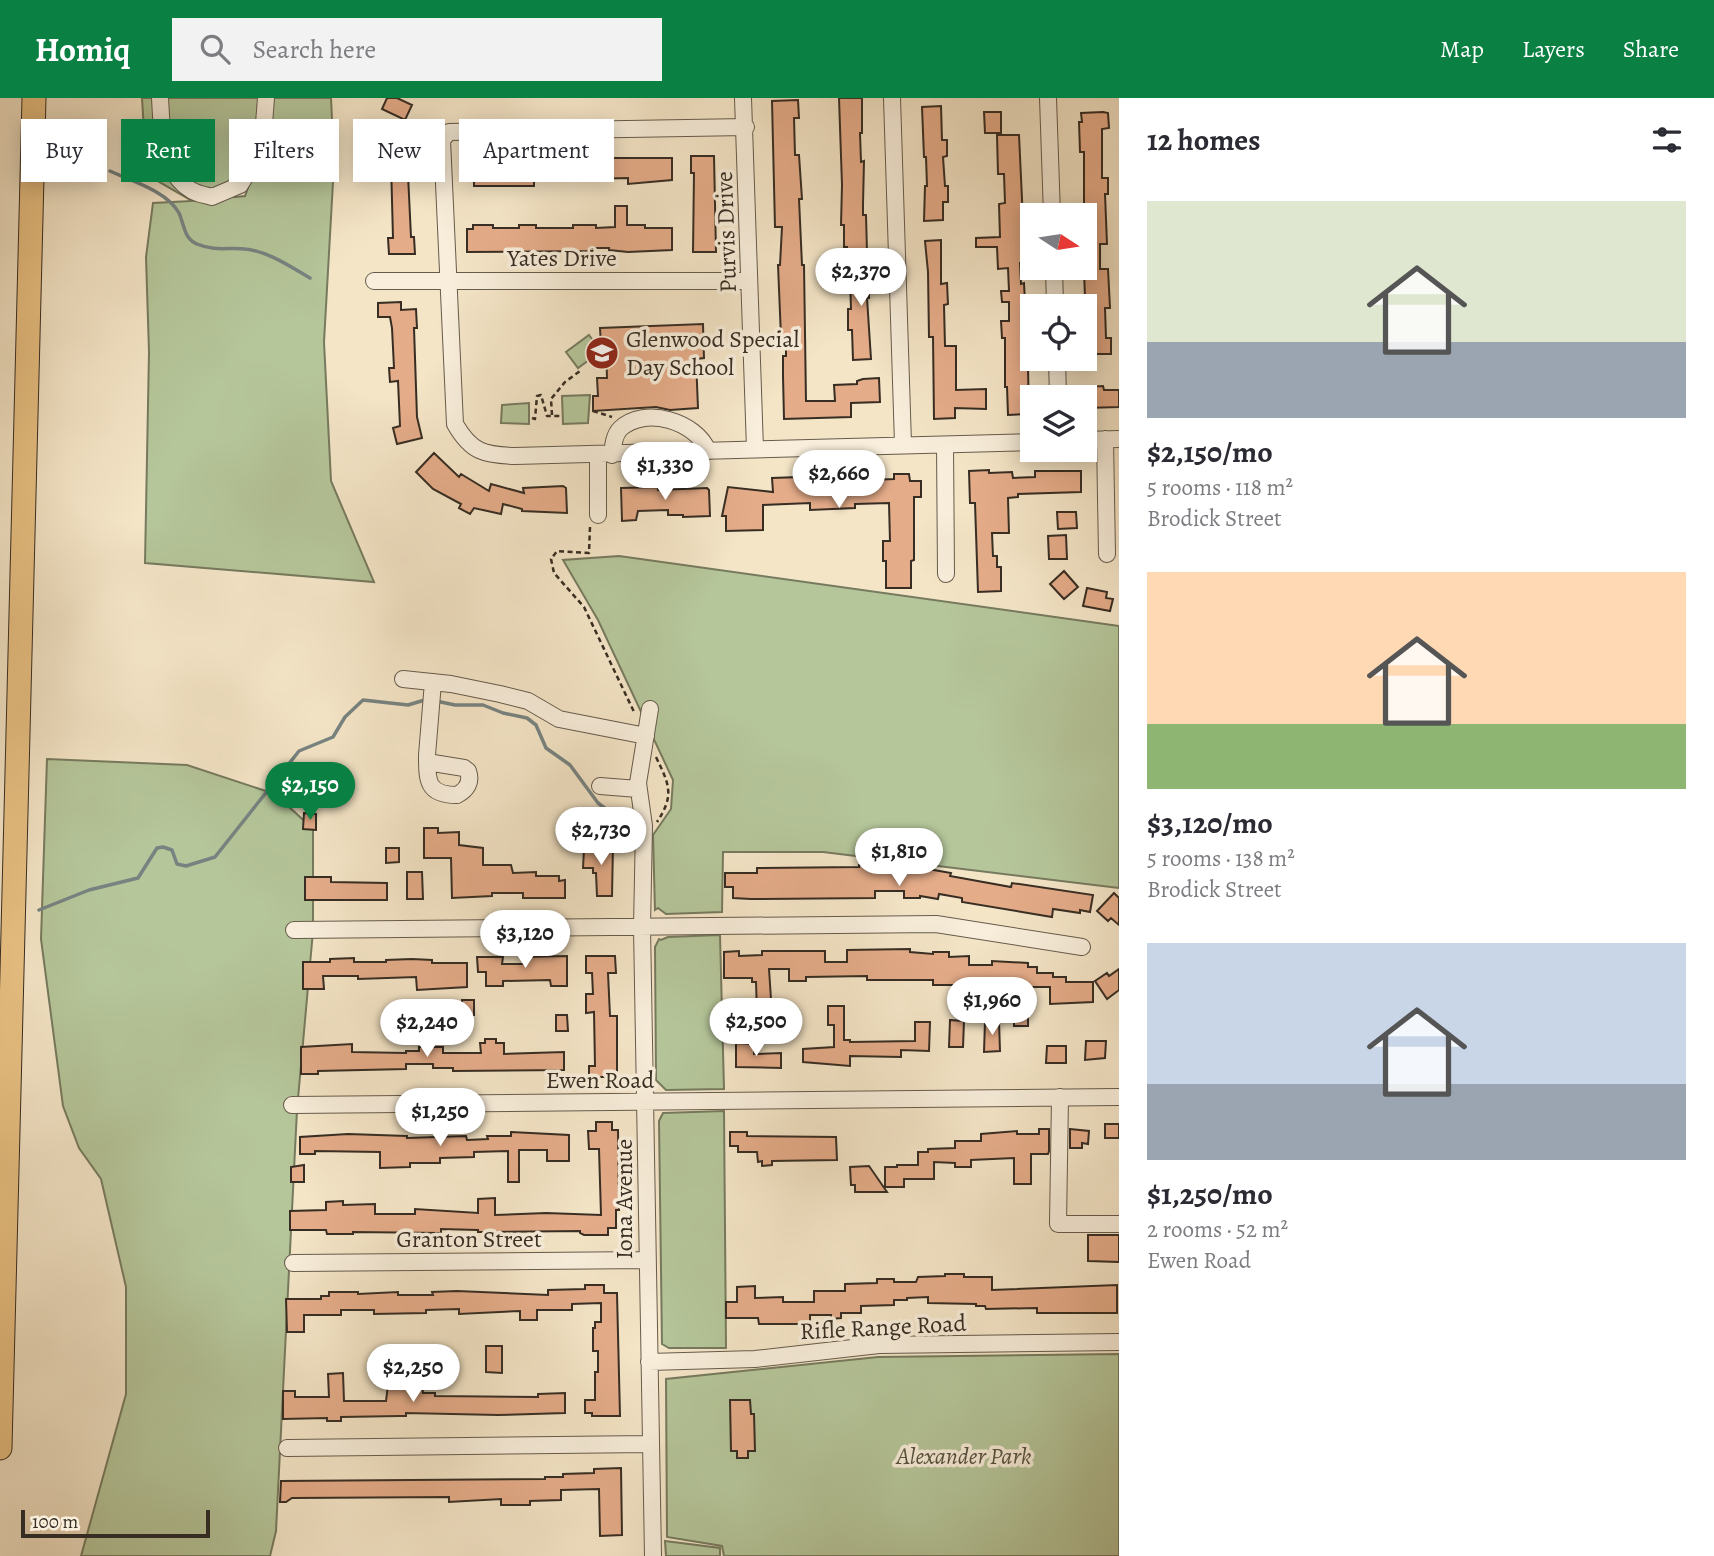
<!DOCTYPE html>
<html lang="en">
<head>
<meta charset="utf-8">
<style>
  :root { --surface:#fff; --page:#f2f2f3; --text:#2b2b33; --muted:#7c7c81; --accent:#0b8043 }
  body { margin:0; font-family:Alegreya,serif; background:var(--page); color:var(--text); height:100vh; display:flex; flex-direction:column; font-size:26px; white-space:nowrap }
  * { box-sizing:border-box; margin:0 }
  p { font-size:23px; color:var(--muted) }
  .icon { flex:none; width:38px; height:38px; fill:none; stroke:currentColor; stroke-width:2; stroke-linecap:round; stroke-linejoin:round }
  .map { position:relative; flex:1; overflow:hidden }
  .side { display:flex; flex-direction:column; background:var(--surface); width:595px }
  .side>* { flex:none }
  .top-card { position:absolute; left:21px; top:21px; width:665px; height:63px; display:flex; gap:14px }
  .needle { width:46px; rotate:102deg }
  .controls { position:absolute; left:1020px; top:105px; display:grid; gap:14px }
  .controls a { display:grid; place-items:center; width:77px; height:77px; border-radius:0px; background:var(--surface); box-shadow:0 4px 18px #0003; font-size:35px }
  .scale { position:absolute; left:21px; bottom:18px; width:189px; box-sizing:border-box; padding-left:7px; border:4px solid #372d23; border-top:0; font-size:19px; line-height:24px; white-space:nowrap; color:#372d23; -webkit-text-stroke:5px #f8eedb; paint-order:stroke }
  .price { position:absolute; translate:-50% -60px; padding:0 16px; border-radius:24px; background:#fff; color:#222; font-size:23px; line-height:46px; filter:drop-shadow(0 2px 4px #0008) }
  .price::after { content:''; position:absolute; left:50%; top:42px; width:21px; height:16px; margin-left:-10px; background:inherit; clip-path:polygon(0 0,100% 0,50% 100%) }
  .price.active { background:var(--accent); color:#fff }
  ul { padding:0; list-style:none }
  li { display:grid; align-content:center; gap:14px; height:371px; padding:0 28px }
  li span { display:grid; place-items:center; height:217px; border-radius:0px; color:#555 }
  li>.icon { margin-inline-start:auto }
  span .icon { width:126px; height:126px; fill:#fffc; stroke-width:1 }
  li b { font-size:30px }
  h2 { display:flex; justify-content:space-between; align-items:center; height:84px; padding:0 28px; font-size:30px }
  .pill { padding:0 24px; border-radius:0px; background:var(--surface); box-shadow:0 4px 18px #0003; font-size:24px; line-height:63px }
  .pill.active { background:var(--accent); color:#fff }
  header { display:flex; align-items:center; gap:42px; box-sizing:border-box; height:98px; padding:0 35px; background:var(--accent); color:#fff }
  header strong { font-size:33px }
  nav { display:flex; gap:38px; margin-inline-start:auto; font-size:24px }
  .search { width:490px; height:63px; background:var(--page); display:flex; align-items:center; gap:18px; box-sizing:border-box; padding:0 24px; border-radius:0px; color:var(--muted); font-size:26px }
  main { display:flex; flex:1; min-height:0 }
  .map>svg:first-child { display:block }
  .green { fill:#b5c69a; stroke:#767a5e; stroke-width:2 }
  .lines { fill:none; stroke-linecap:round; stroke-linejoin:round }
  .stream { stroke:#778381; stroke-width:3.5 }
  .building { fill:#e5ac89; stroke:#372d23; stroke-width:2 }
  .minor-casing { stroke:#665b4c; stroke-width:18 }
  .highway-casing { stroke:#372d23; stroke-width:25 }
  .path { stroke:#372d23; stroke-width:2.5; stroke-dasharray:5 3.5; stroke-linecap:butt }
  .minor { stroke:#f8eedb; stroke-width:16 }
  .highway { stroke:#eac284; stroke-width:23 }
  .labels { text-anchor:middle; dominant-baseline:central; stroke-width:7; stroke-linejoin:round; paint-order:stroke }
  .street-label { font-size:24px; fill:#372d23; stroke:#f8eedb }
  .poi-label { font-size:24px; fill:#372d23; stroke:#f8eedb; text-anchor:start }
  .park-label { font-size:24px; font-style:italic; fill:#565341; stroke:#f8eedb }
</style>
</head>
<body>
<header>
<strong>Homiq</strong>
<div class="search"><svg class="icon" aria-label="search" viewBox="0 0 24 24"><circle cx="10" cy="10" r="6"/><path d="M15 15l6 6"/></svg>Search here</div>
<nav><a>Map</a><a>Layers</a><a>Share</a></nav>
</header>
<main>
<div class="map">
<svg width="1119" height="1458" viewBox="0 0 1119 1458">
  <rect width="100%" height="100%" fill="#f4e5c7"/>
  <filter id="stains"><feTurbulence type="fractalNoise" baseFrequency=".00286" numOctaves="4"/><feColorMatrix values="0 0 0 0 .2 0 0 0 0 .09 0 0 0 0 .02 0 0 0 .5 -.17"/></filter>
  <radialGradient id="worn" r=".72"><stop offset=".6" stop-color="#630" stop-opacity="0"/><stop offset="1" stop-color="#630" stop-opacity=".3"/></radialGradient>
  <path class="green" d="M142 0H259L255 58 235 99 245 98 266 39 269 0H331L334 66 324 244 331 383 374 484 145 465 149 254 146 159 153 105 192 103 156 82 145 49Z
    M589 237 601 253 578 270 566 254Z
    M590 297 588 325 563 326 562 298Z
    M529 305V326L501 325 502 307Z
    M619 458 1119 528V790L823 754H723L722 814 666 816 658 810 655 812 653 737 671 711 673 682 598 522 563 462Z
    M47 661 187 667 275 696 313 731V833L297 1012 276 1433 270 1458H81L126 1296V1189L101 1081 79 1050 63 1008 41 841Z
    M720 837 724 991 666 992 656 982 655 849 659 841 661 842 668 839Z
    M724 1013 726 1250H669L662 1246 659 1023 663 1015Z
    M1119 1256V1458H724L722 1448 667 1439 666 1281 878 1259Z
    M665 1443 720 1450V1458H666Z"/>
  <g class="lines">
    <path class="stream" d="M110 73C131 83 167 93 179 115 184 126 184 141 197 146 216 154 228 149 245 151 268 153 291 169 310 180
      M436 603 455 607H483L503 615 527 620 536 627 546 650 570 667 598 705 624 725
      M39 812 89 792 138 780 157 750 163 749 172 752 177 766 186 768 215 759 299 653 333 639 345 619 363 602 408 607 428 601"/>
  </g>
  <path class="building" d="M387 0H397L412 7 405 22 382 11Z
    M839 0H862V35H860L861 64 864 63 863 106V117H866L867 154 847 155V149H844V127H841L842 87Z
    M798 2 799 20H794L795 57H799L802 101H799L802 167H804L806 303H835L834 287 857 286V283L863 281 879 280 880 304 851 305V319L784 321 783 278V258H786V239H781L778 167H780L782 129H775L772 3Z
    M941 8 942 42H947V58L943 59 945 88H948V104H943V122L924 123 925 88H927L926 59H924L922 9Z
    M984 14H1001V35H985Z
    M1103 14 1108 15 1109 30 1102 31V80H1108V96H1105L1107 146H1100V171H1108L1110 210H1105L1106 240H1111V256H1087L1084 172V54H1080L1079 24H1082L1081 15Z
    M406 35 411 139H414L415 156H389L388 140H393L391 65H381L380 36Z
    M997 37H1019L1024 144H1021L1022 165H1020L1021 186 1024 185 1026 222H1027L1029 316 1008 317 1007 289H1005V240H1002L1001 223H1009V204H1002L1001 193H1009L1008 170 998 171 997 149H976V140L1000 139 999 106 1005 105 1004 76H998Z
    M691 58H714L716 154H693L694 75H691Z
    M545 60 609 62V60H672V82L628 86V80L589 81V83H534V88H474V63L518 65V62Z
    M615 108H627V127H645V130H672V152L628 154 609 152V150H590V153L467 154V131H473V127H493V130H519V127H536V130H573V127H596V130L615 129Z
    M941 142V186L947 185 948 206 944 207 945 248H956V292L986 291V311L955 310V320L934 321 933 239H929L928 174 925 143Z
    M876 156V172H869V200H867L871 261 853 262 852 232H848V211H851L850 178H859V157Z
    M401 204V212L416 211 417 230H414L417 319 422 340 397 346 393 330 400 328 398 283 390 284 389 270H394L392 230 390 219H378V205Z
    M703 226 704 260 696 261 698 310 670 312 656 309 593 313V298H598L597 280H607L606 247 601 248 600 230Z
    M1103 288 1104 292H1119V309L1086 310 1085 289Z
    M434 355 459 379 461 376 489 393 491 386 524 395 523 390 563 388 566 390 567 415 522 413V411L503 406 501 416 474 410 470 416 459 410 461 406 433 391 416 374Z
    M989 372V375L1012 374 1013 380 1035 379V373H1081V394L1018 396V399L1008 400 1009 435H992L993 458H997V469H1001V493L978 494 975 405H970L969 373Z
    M894 376H909L910 383H921V399H914V462L911 463V490H886V463H883V443H890L889 405 855 406V410L810 412V405L763 407V432L726 433V418H722L728 389 773 394 772 380 855 377 869 378V382L894 381Z
    M658 389V392L707 390 709 392 710 418 683 419V417H668V412L638 413 636 422 622 423 621 390Z
    M1057 414H1076L1077 430 1058 431Z
    M1066 437 1067 461H1049L1048 438Z
    M1064 473 1078 489 1064 501 1050 486Z
    M1087 490 1107 494 1106 500 1113 501 1110 513 1083 508Z
    M304 715 316 716V732L303 731Z
    M424 730H438V735L459 734V747L483 750V767H511L513 775 536 774V778H559V783L565 782V800H523V795H492V798L452 800 451 760H424Z
    M593 746 613 747 612 798H597L596 775H593V770H583L584 751 593 752Z
    M386 750H399V764L386 765Z
    M859 767H891V773L928 771 951 775 950 778 1011 789 1012 785 1093 797 1090 814 1080 812V815L1053 811 1052 819 962 804V800L939 796 938 801 920 798V800H904V793H875V800L751 801 733 800V789H725V775H757V770L859 769Z
    M407 774H422L423 801H407Z
    M305 779H331V784L387 785V802H305Z
    M1114 795 1119 800V827L1111 820 1108 823 1097 813Z
    M910 851V854L933 856V854H949V859L969 858V867H992V863L1028 865V869H1037V875H1053V879H1066V884H1093V904L1050 906V889H1028V928H1014L1013 889 958 891V887H933V882H867V878L806 879V883H789V871H769L772 916H757L756 884H752V880H724V854L739 853V858L762 857V853H825V864H847V852Z
    M567 858V888H551L550 882 503 883V888H486V874H478L477 859H503L502 866H523V859Z
    M586 858H615L616 875H608L610 918H617V979H589V968H595L594 914 586 915V896H593L592 875H586Z
    M354 860V864H386V862L412 861 432 862V865H467V889L417 892 416 879 358 881V878H323L324 891H303V864H330V861Z
    M1119 871V892L1107 901 1095 883 1107 875 1109 878Z
    M462 902H474V917H462Z
    M828 908H844V942H850V944L915 943V924H930L929 953 901 952V959L850 958V968L803 964V951L834 949V927H828Z
    M556 917H567L568 933H556Z
    M950 922 964 923 963 949H949Z
    M985 924H999L1000 953 984 954Z
    M485 941H496V945H504V956L564 954V972L453 973V970H433V966H406V971L318 973V976H301V949L352 946V954L406 955V953H419V949H443V955H481L480 945H485Z
    M1086 943H1106L1105 960 1085 962Z
    M736 945 754 946V956L781 955V970L736 969Z
    M1047 948H1066V965H1046Z
    M596 1024H612V1032H618L619 1112H616V1130H608V1137H584L580 1135V1133L478 1134V1132L441 1131V1135L353 1134V1136H327L326 1132H290V1113L326 1112V1104L343 1103V1107L375 1106V1116H415V1111L478 1115V1101L495 1100V1117L546 1115 601 1117 599 1051H589L588 1033H596Z
    M1105 1026H1119V1040H1105Z
    M1039 1031H1049V1053L1048 1056H1031V1086H1014V1060L971 1062V1069H955V1065L934 1064V1081H904V1089H885V1069H897V1067H918V1054H928V1051L955 1050V1043H981V1036L1017 1033V1036H1039Z
    M1070 1031 1089 1033 1088 1046 1082 1045V1050H1070Z
    M511 1034 569 1037V1063H547V1052H519V1084H508V1053L474 1054V1059L440 1060V1065H410V1069L380 1070V1054L315 1053V1056H300V1039L348 1036 407 1038V1040L466 1038 467 1042 488 1041 487 1038H511Z
    M730 1034H747V1038L836 1039 837 1062 772 1063V1067L762 1068V1063L758 1064 757 1054H738V1048H730Z
    M304 1067V1084H291V1069Z
    M869 1068 887 1094H855V1087H851L850 1069Z
    M1088 1137H1119V1164L1088 1163Z
    M945 1176H964V1179H992V1192L1117 1187V1215H1037V1210L986 1211 985 1208H976V1206L928 1205V1199L907 1200V1202H894V1207L861 1208V1215H841V1220L831 1221V1217H810V1226H759L758 1220H726V1204H737V1189L755 1188V1200L783 1199V1204H814V1193H845V1186L877 1185V1181H894V1184H916L918 1179 945 1178Z
    M585 1187H604V1195H617L620 1318H592V1315H585V1302H595V1274H598V1253H593V1230H595V1224H601V1205L572 1206V1212H537V1222H520V1213L459 1216V1211L426 1212V1215L374 1216V1212H341V1217H304V1234H287L286 1201H321V1198H329V1194H358V1196L398 1194V1197H433L432 1194 457 1193 548 1197V1192L585 1191Z
    M486 1248H502V1275L486 1274Z
    M343 1275 344 1303H386L388 1287H422L423 1295H435V1298L538 1299V1296L565 1295V1315L498 1317 406 1315V1318H400L341 1319V1323H327V1320L283 1321V1293H295V1299H329L328 1276Z
    M730 1302H750L751 1316H754L755 1353H748V1360H737V1353H731Z
    M621 1370 622 1437 600 1438 599 1391 561 1392V1402L530 1403V1407H501V1401L449 1404V1399L292 1400 286 1404H280L281 1383 545 1381V1379H563V1376L594 1375V1371Z"/>
  <g class="lines">
    <defs>
      <path id="minor" d="M160 0C162 31 161 74 191 92 197 96 205 97 212 99L240 87 262 51 266 0
        M743 0 755 351
        M892 0 903 346
        M1048 0 1052 117
        M746 29 449 34 442 42 455 326C471 354 484 357 515 358L1032 344
        M1054 170 1055 208
        M374 183H749
        M1057 261 1058 299
        M1105 341 1107 456
        M1085 342 1119 341
        M945 347 946 476
        M598 357V417
        M612 357C613 348 614 337 620 331 645 307 697 324 708 353
        M403 581 451 586 500 596 528 603 559 621 646 638
        M650 611 638 685 644 728 642 829 653 1458
        M427 664 464 670 468 673C472 684 467 692 457 697 427 697 427 683 427 657L433 584
        M600 688 638 691
        M294 832 936 826 1082 849
        M1060 999 1058 1126H1119
        M292 1007 1119 999
        M293 1165 647 1162
        M649 1264 755 1261 879 1247 1119 1244
        M287 1350 650 1346"/>
      <path id="highway" d="M0 1350 34 0"/>
    </defs>
    <use href="#minor" class="minor-casing"/>
    <use href="#highway" class="highway-casing"/>
    <path class="path" d="M593 313 612 319
      M552 317 551 301 565 284 580 273
      M532 320 535 321 537 298 541 297 547 318H561
      M590 429 589 455 557 453 551 461 554 475 584 509 635 616
      M656 659C669 686 675 697 657 724"/>
    <use href="#minor" class="minor"/>
    <use href="#highway" class="highway"/>
  </g>
  <defs>
    <symbol id="school-disc" viewBox="-11 -11 22 22"><circle r="9.5" fill="#8f2418" stroke="#f8eedb"/><path d="M0-5L7-2L0 1L-7-2ZM-4 1L0 2.5L4 1V4Q0 6-4 4Z" fill="#fff"/></symbol>
  </defs>
  <g fill-rule="evenodd">
    <use href="#school-disc" x="583" y="236" width="38" height="38"/>
  </g>
  <g class="labels">
    <g class="street-label">
      <text transform="translate(726 134) rotate(-92)">Purvis Drive</text>
      <text x="562" y="160">Yates Drive</text>
      <text x="600" y="982">Ewen Road</text>
      <text transform="translate(624 1101) rotate(-90)">Iona Avenue</text>
      <text x="469" y="1141">Granton Street</text>
      <text transform="translate(883 1229) rotate(-3)">Rifle Range Road</text>
    </g>
    <g class="poi-label">
      <text x="626" y="241">Glenwood Special<tspan x="626" dy="28">Day School</tspan></text>
    </g>
    <g class="park-label">
      <text x="964" y="1358">Alexander Park</text>
    </g>
  </g>
  <rect width="100%" height="100%" filter="url(#stains)"/>
  <rect width="100%" height="100%" fill="url(#worn)"/>
</svg>
<div class="controls">
<a><svg class="needle" viewBox="-14 -14 28 28"><path d="M0-13l5 13h-10z" fill="#e53935"/><path d="M0 13l5-13h-10z" fill="#7c7c81"/></svg></a>
<a><svg class="icon" aria-label="locate" viewBox="0 0 24 24"><circle cx="12" cy="12" r="6"/><path d="M12 2v4M12 18v4M2 12h4M18 12h4"/></svg></a>
<a><svg class="icon" aria-label="layers" viewBox="0 0 24 24"><path d="M12 4l9 5-9 5-9-5zM3 14l9 5 9-5"/></svg></a>
</div>
<div class="scale">100 m</div>
<b class="price" style="left:861px;top:210px">$2,370</b>
<b class="price" style="left:665px;top:404px">$1,330</b>
<b class="price" style="left:839px;top:412px">$2,660</b>
<b class="price active" style="left:310px;top:724px">$2,150</b>
<b class="price" style="left:601px;top:769px">$2,730</b>
<b class="price" style="left:899px;top:790px">$1,810</b>
<b class="price" style="left:525px;top:872px">$3,120</b>
<b class="price" style="left:992px;top:939px">$1,960</b>
<b class="price" style="left:756px;top:960px">$2,500</b>
<b class="price" style="left:427px;top:961px">$2,240</b>
<b class="price" style="left:440px;top:1050px">$1,250</b>
<b class="price" style="left:413px;top:1306px">$2,250</b>
<div class="top-card">
<a class="pill">Buy</a>
<a class="pill active">Rent</a>
<a class="pill">Filters</a>
<a class="pill">New</a>
<a class="pill">Apartment</a>
</div>
</div>
<section class="side">
<h2>12 homes<svg class="icon" aria-label="filters" viewBox="0 0 24 24"><path d="M4 7h16M4 17h16"/><circle cx="9" cy="7" r="2"/><circle cx="15" cy="17" r="2"/></svg></h2>
<ul>
<li><span style="background:linear-gradient(#dfe7d0 65%,#9aa5b1 0)"><svg class="icon" aria-label="home" viewBox="0 0 24 24"><path d="M3 11l9-7 9 7M6 9v11h12V9"/></svg></span><div><b>$2,150/mo</b><p>5 rooms · 118 m²</p><p>Brodick Street</p></div></li>
<li><span style="background:linear-gradient(#ffd9b3 70%,#8fb573 0)"><svg class="icon" aria-label="home" viewBox="0 0 24 24"><path d="M3 11l9-7 9 7M6 9v11h12V9"/></svg></span><div><b>$3,120/mo</b><p>5 rooms · 138 m²</p><p>Brodick Street</p></div></li>
<li><span style="background:linear-gradient(#c9d6e8 65%,#9aa5b1 0)"><svg class="icon" aria-label="home" viewBox="0 0 24 24"><path d="M3 11l9-7 9 7M6 9v11h12V9"/></svg></span><div><b>$1,250/mo</b><p>2 rooms · 52 m²</p><p>Ewen Road</p></div></li>
</ul>
</section>
</main>
</body>
</html>
